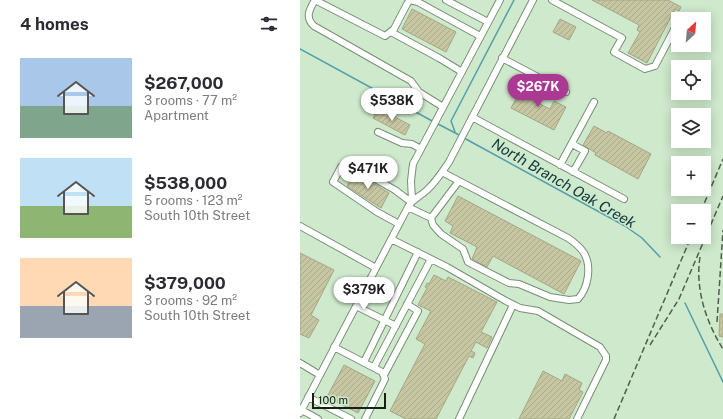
<!DOCTYPE html>
<html lang="en">
<head>
<meta charset="utf-8">
<style>
  :root { --surface:#fff; --page:#f7f7f7; --text:#2b2b33; --muted:#7c7c81; --accent:#ab3893 }
  body { margin:0; font-family:"Public Sans",sans-serif; background:var(--page); color:var(--text); height:100vh; display:flex; flex-direction:column; font-size:15px; white-space:nowrap }
  * { box-sizing:border-box; margin:0 }
  p { font-size:13px; color:var(--muted) }
  .icon { flex:none; width:22px; height:22px; fill:none; stroke:currentColor; stroke-width:2; stroke-linecap:round; stroke-linejoin:round }
  .map { position:relative; flex:1; overflow:hidden }
  .drawer { display:flex; flex-direction:column; background:var(--surface); width:300px }
  .drawer>* { flex:none }
  .needle { width:26px; rotate:26deg }
  .buttons { position:absolute; left:371px; top:12px; display:grid; gap:8px }
  .buttons a { display:grid; place-items:center; width:40px; height:40px; border-radius:0px; background:var(--surface); box-shadow:0 2px 10px #0003; font-size:20px }
  .scale { position:absolute; left:12px; bottom:10px; width:74px; box-sizing:border-box; padding-left:4px; border:2px solid #162015; border-top:0; font-size:11px; line-height:14px; white-space:nowrap; color:#162015; -webkit-text-stroke:3px #cee9cb; paint-order:stroke }
  .price { position:absolute; translate:-50% -34px; padding:0 9px; border-radius:14px; background:#fff; color:#222; font-size:13px; line-height:26px; filter:drop-shadow(0 1px 2px #0008) }
  .price::after { content:''; position:absolute; left:50%; top:24px; width:12px; height:9px; margin-left:-6px; background:inherit; clip-path:polygon(0 0,100% 0,50% 100%) }
  .price.selected { background:var(--accent); color:#fff }
  ul { padding:0; list-style:none }
  li { display:flex; align-items:center; gap:12px; height:100px; padding:0 20px }
  li span { display:grid; place-items:center; flex:none; width:112px; height:80px; border-radius:0px; color:#555 }
  li>.icon { margin-inline-start:auto }
  span .icon { width:48px; height:48px; fill:#fffc; stroke-width:1 }
  li b { font-size:17px }
  h2 { display:flex; justify-content:space-between; align-items:center; height:48px; padding:0 20px; font-size:17px }
  main { display:flex; flex:1; min-height:0 }
  .map>svg:first-child { display:block }
  .lines { fill:none; stroke-linecap:round; stroke-linejoin:round }
  .stream { stroke:#529fab; stroke-width:1.5 }
  .building { fill:url(#building-hatch); stroke:#a5a682 }
  .minor-casing { stroke:#779074; stroke-width:8 }
  .minor { stroke:#fff; stroke-width:6 }
  .rail { stroke:#4f5e4d; stroke-width:1.5; stroke-dasharray:6 3; stroke-linecap:butt }
  .labels { text-anchor:middle; dominant-baseline:central; stroke-width:3; stroke-linejoin:round; paint-order:stroke }
  .water-label { font-size:15px; font-style:italic; fill:#11373d; stroke:#cee9cb }
</style>
</head>
<body>
<main>
<section class="drawer">
<h2>4 homes<svg class="icon" aria-label="filters" viewBox="0 0 24 24"><path d="M4 7h16M4 17h16"/><circle cx="9" cy="7" r="2"/><circle cx="15" cy="17" r="2"/></svg></h2>
<ul>
<li><span style="background:linear-gradient(#a9c7e8 60%,#7fa58c 0)"><svg class="icon" aria-label="home" viewBox="0 0 24 24"><path d="M3 11l9-7 9 7M6 9v11h12V9"/></svg></span><div><b>$267,000</b><p>3 rooms · 77 m²</p><p>Apartment</p></div></li>
<li><span style="background:linear-gradient(#bfe0f5 60%,#8fb573 0)"><svg class="icon" aria-label="home" viewBox="0 0 24 24"><path d="M3 11l9-7 9 7M6 9v11h12V9"/></svg></span><div><b>$538,000</b><p>5 rooms · 123 m²</p><p>South 10th Street</p></div></li>
<li><span style="background:linear-gradient(#ffd9b3 60%,#9aa5b1 0)"><svg class="icon" aria-label="home" viewBox="0 0 24 24"><path d="M3 11l9-7 9 7M6 9v11h12V9"/></svg></span><div><b>$379,000</b><p>3 rooms · 92 m²</p><p>South 10th Street</p></div></li>
</ul>
</section>
<div class="map">
<svg width="423" height="419" viewBox="0 0 423 419">
  <defs>
    <pattern id="building-hatch" width="6" height="6" patternUnits="userSpaceOnUse"><rect width="6" height="6" fill="#c6c7a2"/><path d="M-1 1l2-2M0 6l6-6M5 7l2-2" fill="none" stroke="#a9ab8b"/></pattern>
  </defs>
  <rect width="100%" height="100%" fill="#cee9cb"/>
  <g class="lines">
    <path class="stream" d="M0 49 134 122
      M138 124 161 136
      M155 132 151 121 214 0
      M164 138 325 226 342 238 360 257
      M385 303 423 382"/>
  </g>
  <path class="building" d="M292 0H368L381 7 379 11 375 9 347 63 328 53 340 32 337 30 339 25Z
    M112 9 156 32 146 52 102 29Z
    M260 19 276 27 269 40 253 32Z
    M226 80 235 86 228 98 250 109 254 101 266 107 254 130 211 108Z
    M78 108 110 125 105 135 73 118Z
    M294 126 307 133 308 131 351 154 338 179 295 155 296 153 283 145Z
    M54 172 89 193 81 208 47 186Z
    M158 196 281 261 264 294 193 256 187 267 172 259 177 247 150 233 153 226 145 221Z
    M0 253 34 270 11 315 19 320 9 338 0 334Z
    M134 275 146 281 148 277 197 302 181 332 192 337 187 348 176 342 171 351 175 353 173 358 169 356 136 419H106L90 411 125 344 116 339 131 311 118 305 127 288 125 287 127 283 129 284Z
    M420 314H423V337L419 336Z
    M44 365 75 381 58 413 27 397Z
    M243 371 262 381 265 374 282 383 279 390 283 392 269 419H219Z"/>
  <g class="lines">
    <defs>
      <path id="minor" d="M15 0 85 36 94 29 107 4 110 0 118 2 180 36
        M15 0C9 10 5 18 14 26L111 81 119 92 143 107
        M146 0 188 22
        M252 0 322 38 314 52 345 69 355 66 377 24
        M91 32 139 58 162 72
        M202 58 266 92
        M172 117 324 199
        M78 132 102 143 112 144 121 149
        M272 144 285 151 273 172
        M260 165 294 102
        M112 200 111 181 113 164 200 0
        M108 207 131 218 159 181 142 172
        M131 218 133 225 141 234 163 249 168 262 209 283 219 284 250 297 269 300 278 299C288 288 292 267 284 253 280 247 274 242 268 238L159 181
        M99 224 77 212 33 182 41 167 52 166 95 190 111 202
        M0 226 76 268
        M91 239 147 267 206 301 220 308 238 311 250 318 300 347 306 356V360L277 419
        M56 306 96 326
        M34 347 82 372 85 379 65 419
        M64 362 118 252
        M0 363 20 375
        M74 367 131 259
        M84 375 118 311 107 304
        M8 397 51 419
        M0 409 18 419
        M0 413 108 207C114 197 119 198 127 190 136 182 142 172 149 162L233 0
        M159 419 213 305"/>
    </defs>
    <use href="#minor" class="minor-casing"/>
    <use href="#minor" class="minor"/>
    <path class="rail" d="M401 211 423 159
      M400 257C395 289 406 322 423 349
      M417 322 423 230
      M350 345 379 299 423 196
      M314 419 391 237"/>
  </g>
  <g class="labels">
    <g class="water-label">
      <text transform="translate(264 183) rotate(30)">North Branch Oak Creek</text>
    </g>
  </g>
</svg>
<div class="buttons">
<a><svg class="needle" viewBox="-14 -14 28 28"><path d="M0-13l5 13h-10z" fill="#e53935"/><path d="M0 13l5-13h-10z" fill="#7c7c81"/></svg></a>
<a><svg class="icon" aria-label="locate" viewBox="0 0 24 24"><circle cx="12" cy="12" r="6"/><path d="M12 2v4M12 18v4M2 12h4M18 12h4"/></svg></a>
<a><svg class="icon" aria-label="layers" viewBox="0 0 24 24"><path d="M12 4l9 5-9 5-9-5zM3 14l9 5 9-5"/></svg></a>
<a>+</a>
<a>−</a>
</div>
<div class="scale">100 m</div>
<b class="price selected" style="left:238px;top:108px">$267K</b>
<b class="price" style="left:92px;top:122px">$538K</b>
<b class="price" style="left:68px;top:190px">$471K</b>
<b class="price" style="left:64px;top:311px">$379K</b>
</div>
</main>
</body>
</html>
